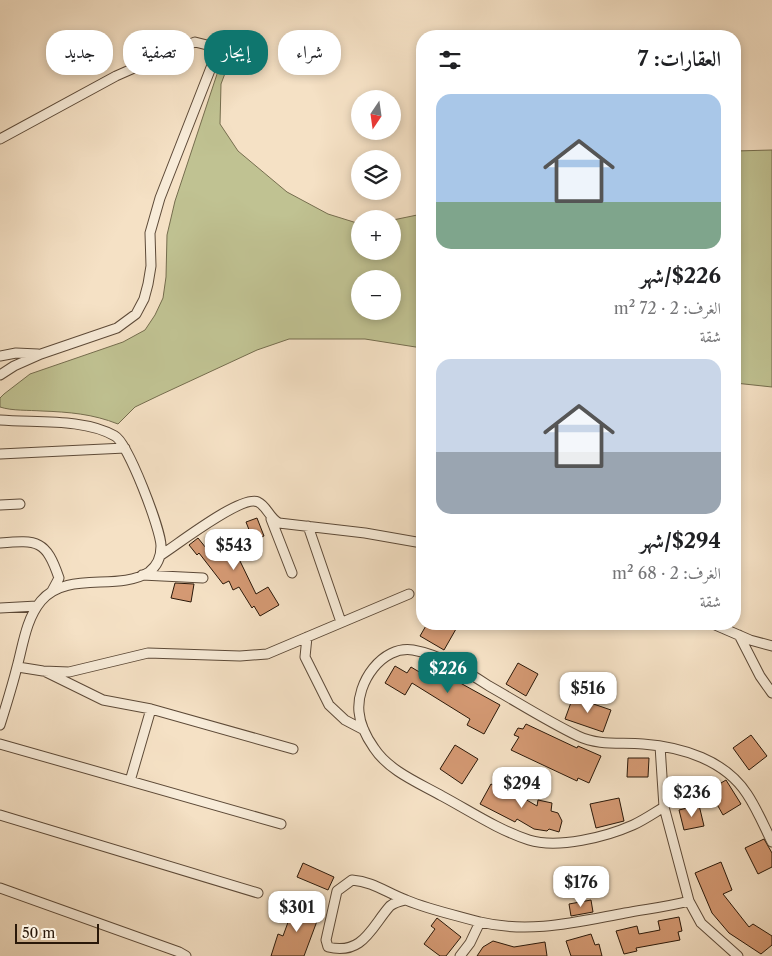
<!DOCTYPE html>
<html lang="ar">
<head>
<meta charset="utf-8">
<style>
  :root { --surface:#fff; --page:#f6f6f6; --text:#202124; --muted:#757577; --accent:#0f766e }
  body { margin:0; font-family:"Libre Caslon Text",Amiri,serif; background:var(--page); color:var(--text); direction:rtl; height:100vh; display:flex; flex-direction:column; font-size:19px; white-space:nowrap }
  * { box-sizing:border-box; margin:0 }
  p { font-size:16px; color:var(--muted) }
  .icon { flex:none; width:28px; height:28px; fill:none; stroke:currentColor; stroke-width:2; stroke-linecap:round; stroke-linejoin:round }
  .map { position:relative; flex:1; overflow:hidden; direction:ltr }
  .sheet { position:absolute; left:416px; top:30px; width:325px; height:600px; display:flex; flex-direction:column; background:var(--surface); border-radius:20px; box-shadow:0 2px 8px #0003; direction:rtl }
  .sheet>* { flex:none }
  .hud { position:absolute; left:15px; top:30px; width:326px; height:45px; direction:rtl; display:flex; gap:10px }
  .needle { width:32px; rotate:193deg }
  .controls { position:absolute; left:351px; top:90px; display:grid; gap:10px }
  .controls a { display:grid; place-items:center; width:50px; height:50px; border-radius:50%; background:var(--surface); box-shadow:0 2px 8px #0003; font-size:25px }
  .scale { position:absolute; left:15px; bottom:12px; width:84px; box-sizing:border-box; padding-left:5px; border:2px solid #2a1809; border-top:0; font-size:14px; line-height:18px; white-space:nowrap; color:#2a1809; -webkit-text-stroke:4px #f8ecd9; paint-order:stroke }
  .price { position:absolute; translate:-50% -42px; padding:0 11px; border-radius:10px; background:#fff; color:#222; font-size:16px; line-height:32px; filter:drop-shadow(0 1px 2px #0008) }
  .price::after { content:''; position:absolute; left:50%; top:30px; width:15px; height:11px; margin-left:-8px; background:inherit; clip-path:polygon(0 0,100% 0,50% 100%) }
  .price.on { background:var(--accent); color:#fff }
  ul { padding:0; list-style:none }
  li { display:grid; align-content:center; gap:10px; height:265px; padding:0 20px }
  li span { display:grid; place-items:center; height:155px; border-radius:15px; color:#555 }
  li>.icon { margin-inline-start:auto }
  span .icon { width:90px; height:90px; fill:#fffc; stroke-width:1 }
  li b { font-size:21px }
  h2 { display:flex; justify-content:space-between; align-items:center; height:60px; padding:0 20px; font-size:21px }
  .pill { padding:0 18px; border-radius:20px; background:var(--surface); box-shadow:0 2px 8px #0003; font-size:18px; line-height:45px }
  .pill.on { background:var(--accent); color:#fff }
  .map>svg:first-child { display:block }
  .green { fill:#c0c292; stroke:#756d4e; fill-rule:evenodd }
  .building { fill:#d49973; stroke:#2a1809 }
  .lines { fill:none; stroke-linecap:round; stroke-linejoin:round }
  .minor-casing { stroke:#5d4a38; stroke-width:11 }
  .minor { stroke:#f8ecd9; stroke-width:9 }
</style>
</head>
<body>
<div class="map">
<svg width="772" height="956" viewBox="0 0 772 956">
  <rect width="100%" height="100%" fill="#f5e1c5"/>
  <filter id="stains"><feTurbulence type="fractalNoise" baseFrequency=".004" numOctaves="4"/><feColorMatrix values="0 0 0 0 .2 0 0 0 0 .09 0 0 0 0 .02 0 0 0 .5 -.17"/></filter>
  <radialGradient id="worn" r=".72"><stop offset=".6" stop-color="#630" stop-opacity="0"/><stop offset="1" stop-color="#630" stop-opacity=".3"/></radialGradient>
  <path class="green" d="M224 53 227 68 221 84 220 124 238 151 287 192 328 214 360 224V251H392L393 220 422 214V348L365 339H289L257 350 160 395 135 407 118 424C93 414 69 412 42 411 29 410 12 411 0 407V398L4 394 30 374 123 342 145 330 155 315 163 298 166 277 167 235 175 201ZM360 279H392V311H360Z
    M772 150V387L735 383V151Z"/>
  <path class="building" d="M257 518 264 536 253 540 246 522Z
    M227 532 244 555 239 559 256 594 268 587 279 605 260 616 254 606 252 608 239 587 233 590 229 581 223 584 199 553 197 555 189 545 198 538 206 548Z
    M175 583 194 584 191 602 171 598Z
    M427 624H446L456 629 444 650 420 636Z
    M518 663 538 674 526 696 506 684Z
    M426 664 500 705 484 734 467 725 470 719 412 683 405 695 385 683 395 666 407 673 411 667 421 673Z
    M573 697 611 710 603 732 565 719Z
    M526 724 577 748 578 746 601 756 589 783 578 778 577 781 511 750 519 737 514 735 518 728 523 729Z
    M751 735 767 756 749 770 733 748Z
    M455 745 478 759 462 784 440 769Z
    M628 758H649L648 777H627Z
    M726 780 741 804 723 815 709 790Z
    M491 784 497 787 499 784 537 806 538 800 552 803 551 811 558 813 562 821 559 832 549 829 547 831 534 829 517 819 515 822 480 804Z
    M619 798 624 821 596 828 590 804Z
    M699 805 704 826 684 830 679 810Z
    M764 839 772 853V867L758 874 745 848Z
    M721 862 732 890 723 894 749 927 753 924 772 936V945L761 954 729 933 712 913 695 873Z
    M303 863 334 877 328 890 297 877Z
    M591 900 593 912 571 916 569 904Z
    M295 903 320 913 304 956H271L278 934 283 936Z
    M679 917 682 931 678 932 680 940 636 948 637 951 624 954 616 931 637 926 639 934 660 930 658 921Z
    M437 918 461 937 446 956H440L424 944 435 929 431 926Z
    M591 934 595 945 599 944 602 956H571L566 941Z
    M493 941 514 947 545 942 547 956H477L483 947Z"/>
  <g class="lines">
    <defs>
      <path id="minor" d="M0 139 116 76 175 50 195 42 207 45 213 52 212 65 160 198 150 233 151 266 148 284 144 299 136 314 117 328 41 354 14 366 0 375
        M0 356 16 353 38 354
        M0 420C35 423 84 418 115 436 128 443 161 530 161 546 161 556 157 566 149 572 118 592 67 570 41 601 26 619 23 645 17 667 12 687 6 706 0 725
        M0 454 125 448
        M0 505 20 504
        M271 519 292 573
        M308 526 341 622
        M0 543C38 540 46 540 59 578L52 591
        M161 555C177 545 242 494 258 502 267 506 269 518 279 523L365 533 422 543
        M142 575 203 578
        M0 608 37 606
        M713 624 750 640 772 646
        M739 635 760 676 772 693
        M307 637 305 657 329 705 345 720 364 730
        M18 667 43 671 69 672 148 653 240 656 267 654 409 594
        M46 672 103 700 151 709 293 749
        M0 744 281 824
        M660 746 664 807 689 901 701 923 738 956
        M130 781 151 709
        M664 807C654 813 644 820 633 825 606 837 558 849 529 840 498 830 470 811 442 796 419 783 389 771 374 748 367 738 360 724 359 712 356 683 382 645 413 650 441 655 466 671 489 686 519 703 547 721 578 736 599 746 621 742 643 744 682 747 725 760 747 794 757 809 764 826 772 842
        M0 815 258 893
        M0 888 179 952 186 956
        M405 900C400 901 394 903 390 906 372 926 363 956 328 947L326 940 337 891 352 880C374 882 385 892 406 900 430 910 455 915 480 922
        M460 956 470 943 480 922C530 934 576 922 625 913 646 909 667 907 689 901"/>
    </defs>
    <use href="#minor" class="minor-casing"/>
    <use href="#minor" class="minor"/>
  </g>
  <rect width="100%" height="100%" filter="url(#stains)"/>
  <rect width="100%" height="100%" fill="url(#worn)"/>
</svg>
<div class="controls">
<a><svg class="needle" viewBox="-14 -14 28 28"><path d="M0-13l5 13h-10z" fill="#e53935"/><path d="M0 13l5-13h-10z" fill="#757577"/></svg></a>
<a><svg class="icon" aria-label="layers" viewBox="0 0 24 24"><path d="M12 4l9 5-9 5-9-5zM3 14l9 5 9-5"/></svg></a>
<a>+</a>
<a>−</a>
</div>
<div class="scale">50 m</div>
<b class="price" style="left:234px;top:571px">$543</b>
<b class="price on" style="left:448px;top:694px">$226</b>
<b class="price" style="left:588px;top:714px">$516</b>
<b class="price" style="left:522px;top:809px">$294</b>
<b class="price" style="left:692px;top:818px">$236</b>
<b class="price" style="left:581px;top:908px">$176</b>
<b class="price" style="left:297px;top:933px">$301</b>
<div class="hud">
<a class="pill">شراء</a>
<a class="pill on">إيجار</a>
<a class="pill">تصفية</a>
<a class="pill">جديد</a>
</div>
<section class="sheet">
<h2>العقارات: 7<svg class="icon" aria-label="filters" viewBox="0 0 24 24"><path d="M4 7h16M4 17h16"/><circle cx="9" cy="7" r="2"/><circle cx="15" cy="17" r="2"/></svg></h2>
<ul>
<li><span style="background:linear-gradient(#a9c7e8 70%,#7fa58c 0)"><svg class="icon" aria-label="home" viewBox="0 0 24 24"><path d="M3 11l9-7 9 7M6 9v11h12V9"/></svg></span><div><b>$226/شهر</b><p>الغرف: 2 · 72 m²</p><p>شقة</p></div></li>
<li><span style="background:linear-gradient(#c9d6e8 60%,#9aa5b1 0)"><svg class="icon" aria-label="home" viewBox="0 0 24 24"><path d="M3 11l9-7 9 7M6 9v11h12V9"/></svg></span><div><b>$294/شهر</b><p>الغرف: 2 · 68 m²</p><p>شقة</p></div></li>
</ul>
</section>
</div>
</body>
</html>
